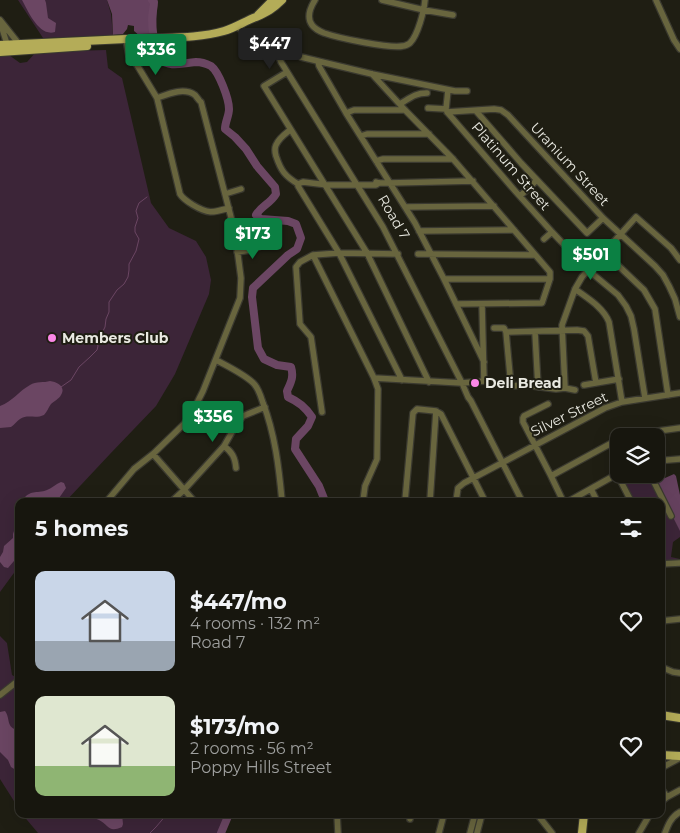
<!DOCTYPE html>
<html lang="en">
<head>
<meta charset="utf-8">
<style>
  :root { --surface:#17160e; --page:#201f17; --text:#f1f3f6; --muted:#9e9f9e; --line:#36352e; --accent:#0b8043 }
  body { margin:0; font-family:Montserrat,sans-serif; background:var(--page); color:var(--text); height:100vh; display:flex; flex-direction:column; font-size:19px; white-space:nowrap }
  * { box-sizing:border-box; margin:0 }
  p { font-size:16px; color:var(--muted) }
  .icon { flex:none; width:28px; height:28px; fill:none; stroke:currentColor; stroke-width:2; stroke-linecap:round; stroke-linejoin:round }
  .map { position:relative; flex:1; overflow:hidden }
  .drawer { position:absolute; left:15px; top:498px; width:650px; height:320px; display:flex; flex-direction:column; background:var(--surface); border-radius:10px; box-shadow:0 5px 20px #0002,0 0 0 1px var(--line) }
  .drawer>* { flex:none }
  .fabs { position:absolute; left:610px; top:428px; display:grid; gap:10px }
  .fabs a { display:grid; place-items:center; width:55px; height:55px; border-radius:10px; background:var(--surface); box-shadow:0 5px 20px #0002,0 0 0 1px var(--line); font-size:25px }
  .price { position:absolute; translate:-50% -42px; padding:0 11px; border-radius:5px; background:var(--accent); color:#fff; font-size:16px; line-height:32px; filter:drop-shadow(0 1px 2px #0008) }
  .price::after { content:''; position:absolute; left:50%; top:30px; width:15px; height:11px; margin-left:-8px; background:inherit; clip-path:polygon(0 0,100% 0,50% 100%) }
  .price.on { background:#222; color:#fff }
  ul { padding:0; list-style:none }
  li { display:flex; align-items:center; gap:15px; height:125px; padding:0 20px }
  li span { display:grid; place-items:center; flex:none; width:140px; height:100px; border-radius:10px; color:#555 }
  li>.icon { margin-inline-start:auto }
  span .icon { width:60px; height:60px; fill:#fffc; stroke-width:1 }
  li b { font-size:21px }
  h2 { display:flex; justify-content:space-between; align-items:center; height:60px; padding:0 20px; font-size:21px }
  .map>svg:first-child { display:block }
  .green { fill:#3c2538 }
  .forest { fill:#65415e }
  .water { fill:#6b4663 }
  .lines { fill:none; stroke-linecap:round; stroke-linejoin:round }
  .stream { stroke:#6b4663; stroke-width:1 }
  .river { stroke:#6b4663; stroke-width:8 }
  .minor-casing { stroke:#3b3a30; stroke-width:8 }
  .major-casing { stroke:#3b3a30; stroke-width:10 }
  .minor { stroke:#68653e; stroke-width:5.5 }
  .major { stroke:#b4ac58; stroke-width:8 }
  .poi-dot { fill:#fb87e6; stroke:#1f1e13; stroke-width:2 }
  .labels { text-anchor:middle; dominant-baseline:central; stroke-width:4; stroke-linejoin:round; paint-order:stroke }
  .street-label { font-size:14px; fill:#e9e9e1; stroke:#1f1e13 }
  .poi-label { font-size:14px; font-weight:bold; fill:#e9e9e1; stroke:#1f1e13; text-anchor:start }
</style>
</head>
<body>
<div class="map">
<svg width="680" height="833" viewBox="0 0 680 833">
  <rect width="100%" height="100%" fill="#1f1e13"/>
  <path class="green" d="M18 0H107L111 14 113 35 43 38Z
    M106 50 108 68 122 78 151 203 169 228 196 241 206 257 211 280 209 294 175 374 156 406 110 454 66 501H19V566L0 592V56L9 55 20 63 27 62 36 52Z
    M619 474H651L680 530V537L673 542 671 557 680 559V562H661V501H631Z
    M0 636 7 643 12 675 19 679V809L0 779Z
    M22 814H229L221 833H38Z"/>
  <path class="forest" d="M107 0H155L157 2 156 35 140 36 134 31V26L128 25 127 29 123 34 113 35 112 14Z
    M656 465 665 478 674 474 676 476 680 495V531L651 474H656Z"/>
  <path class="water" d="M22 0H45L46 3 48 18 56 23 55 32C39 37 28 11 22 0Z
    M50 381C58 382 66 387 61 395 59 399 54 401 51 404 48 408 47 412 44 415 36 419 27 414 20 419 17 421 14 425 11 427L0 428V406C13 401 19 391 30 385 36 381 44 383 50 381Z
    M61 482 64 483 66 488 57 501H22C30 489 36 494 47 490 52 488 56 484 61 482Z
    M19 516V555L8 568 4 567 0 562V557L3 552 4 546 13 538V534Z
    M5 711C11 719 5 727 19 731V772L11 767 8 760 0 752V712Z
    M88 814H122L123 824 122 827C108 833 109 825 99 820 94 818 92 817 88 814Z"/>
  <g class="lines">
    <path class="stream" d="M61 387 71 380 79 367 90 357 97 350 98 346 95 338 103 331 105 327 106 319 109 312V302L117 290 124 284 128 277 129 270V264L136 251 139 239 135 232V227L138 218 136 211 137 208 139 203 147 197
      M150 833 156 827 167 814"/>
    <path class="river" d="M152 0 154 2C154 8 152 13 152 19 152 32 155 46 158 59 172 68 181 63 196 62 200 62 207 64 211 66 219 72 229 99 229 109 229 116 225 122 225 129L235 137 246 149 257 166 275 187 276 194C270 204 261 206 256 215L261 219 288 221 296 224 301 238 297 249 288 255 253 288 252 297 258 348 264 359 277 365 291 367C294 377 291 382 287 391L288 397C299 402 305 407 312 417L308 426 296 439 295 449 319 486 325 501
      M221 833 229 814"/>
    <defs>
      <path id="minor" d="M315 0C310 8 306 17 312 25 315 29 319 31 324 33 338 38 391 49 403 46 405 46 409 44 410 43 418 35 424 11 425 0
        M382 0 424 10 453 15
        M656 0 674 40 680 49
        M0 20 19 44V47
        M1 25 8 47
        M237 26 253 41 273 50 280 56
        M133 38 137 63
        M126 39 129 56 137 65 157 98 180 194C183 199 188 202 193 205 208 214 212 213 229 208
        M278 55 281 62 383 227 462 383 468 397 471 401 522 501
        M278 55H297L301 57 372 74 445 89 455 91H467
        M318 61 319 66 346 113 415 223 444 279 484 362
        M287 72 264 86 367 253 429 382
        M372 74 405 110 453 159 550 272V279L542 303 456 304
        M448 90 446 109 447 112 516 192 552 232 588 270 618 295 626 306 631 316 634 329 645 398
        M400 104C410 98 415 93 427 93
        M428 108 446 109
        M476 111 521 163 587 233 603 218
        M447 112 494 109 501 110 508 115 603 218 655 266 663 275 669 286 675 299 680 317
        M346 113 354 110H405
        M290 130C285 134 279 138 276 145 274 149 275 152 276 156 281 171 285 176 298 184
        M361 136 367 134H429
        M376 161 383 159H453
        M376 182 379 183H389L473 181
        M379 183 376 185H328L303 182 298 184V186L339 253 402 380
        M225 194 241 189
        M520 196 537 180
        M405 207 494 206
        M419 231 514 230
        M544 239 552 232
        M237 252 250 250 261 246
        M604 252 644 290 655 309 668 395
        M418 254 534 255
        M313 255 374 378 378 389 377 459 365 486 363 501
        M444 279H550
        M575 289C587 298 603 307 609 322L622 402
        M494 328H504L506 332
        M506 332 577 330 584 331 588 336 596 383
        M506 332 511 386 526 385 556 389 565 388 575 390
        M535 332 538 387
        M216 360C227 366 248 376 255 385 259 390 261 397 263 403 275 434 279 468 282 501
        M374 378 462 383 484 381 482 304
        M584 385 619 379
        M565 388 562 325 575 289 582 277 636 217 671 248 680 260
        M548 404 524 416 523 418V422L551 476 563 501
        M322 412 311 337 300 324 296 267 300 262 313 255 339 253 398 254
        M631 436 651 432 680 428
        M224 446C232 452 235 457 236 468
        M153 454 194 501
        M656 461 680 459
        M617 474 631 501
        M650 474 671 516
        M551 476 619 439
        M591 489 597 501
        M107 501 134 469 153 454 184 424 192 413 203 391 240 298 241 278 235 233 225 194 201 102C200 102 196 96 195 95 184 87 168 94 157 98
        M172 501 184 490 224 446 236 425 243 416 265 407
        M405 501 413 413 417 409 436 411 441 414 485 501
        M430 501 436 411
        M456 501 458 488 464 483 605 408 622 402 680 393
        M569 501 619 473
        M661 564 680 563
        M661 621 680 619
        M661 667 673 672 680 673
        M0 695 19 680
        M661 768 680 758
        M661 788 667 797
        M661 802 667 797 680 790
        M337 814 338 833
        M537 814 552 833
        M410 819 411 814
        M439 833 444 814
        M470 833 475 814
        M477 833 482 814
        M639 833 650 814
        M665 833C668 825 671 817 680 812"/>
      <path id="major" d="M258 15 273 0
        M0 45 126 39H138C166 37 196 39 224 31 235 28 245 21 256 17 267 12 273 9 282 0
        M0 52 87 46
        M661 715 680 718
        M661 755 680 756
        M582 833 584 814"/>
    </defs>
    <use href="#minor" class="minor-casing"/>
    <use href="#major" class="major-casing"/>
    <use href="#minor" class="minor"/>
    <use href="#major" class="major"/>
  </g>
  <g class="poi-dot">
    <circle cx="52" cy="338" r="5"/>
    <circle cx="475" cy="383" r="5"/>
  </g>
  <g class="labels">
    <g class="street-label">
      <text transform="translate(570 164) rotate(47)">Uranium Street</text>
      <text transform="translate(511 166) rotate(49)">Platinum Street</text>
      <text transform="translate(394 217) rotate(60)">Road 7</text>
      <text transform="translate(569 414) rotate(-26)">Silver Street</text>
    </g>
    <g class="poi-label">
      <text x="62" y="338">Members Club</text>
      <text x="485" y="383">Deli Bread</text>
    </g>
  </g>
</svg>
<div class="fabs">
<a><svg class="icon" aria-label="layers" viewBox="0 0 24 24"><path d="M12 4l9 5-9 5-9-5zM3 14l9 5 9-5"/></svg></a>
</div>
<b class="price on" style="left:270px;top:70px">$447</b>
<b class="price" style="left:156px;top:76px">$336</b>
<b class="price" style="left:253px;top:260px">$173</b>
<b class="price" style="left:591px;top:281px">$501</b>
<b class="price" style="left:213px;top:443px">$356</b>
<section class="drawer">
<h2>5 homes<svg class="icon" aria-label="filters" viewBox="0 0 24 24"><path d="M4 7h16M4 17h16"/><circle cx="9" cy="7" r="2"/><circle cx="15" cy="17" r="2"/></svg></h2>
<ul>
<li><span style="background:linear-gradient(#c9d6e8 70%,#9aa5b1 0)"><svg class="icon" aria-label="home" viewBox="0 0 24 24"><path d="M3 11l9-7 9 7M6 9v11h12V9"/></svg></span><div><b>$447/mo</b><p>4 rooms · 132 m²</p><p>Road 7</p></div><svg class="icon" aria-label="heart" viewBox="0 0 24 24"><path d="M12 20l-8-8c-3-5 5-10 8-4 3-6 11-1 8 4z"/></svg></li>
<li><span style="background:linear-gradient(#dfe7d0 70%,#8fb573 0)"><svg class="icon" aria-label="home" viewBox="0 0 24 24"><path d="M3 11l9-7 9 7M6 9v11h12V9"/></svg></span><div><b>$173/mo</b><p>2 rooms · 56 m²</p><p>Poppy Hills Street</p></div><svg class="icon" aria-label="heart" viewBox="0 0 24 24"><path d="M12 20l-8-8c-3-5 5-10 8-4 3-6 11-1 8 4z"/></svg></li>
</ul>
</section>
</div>
</body>
</html>
